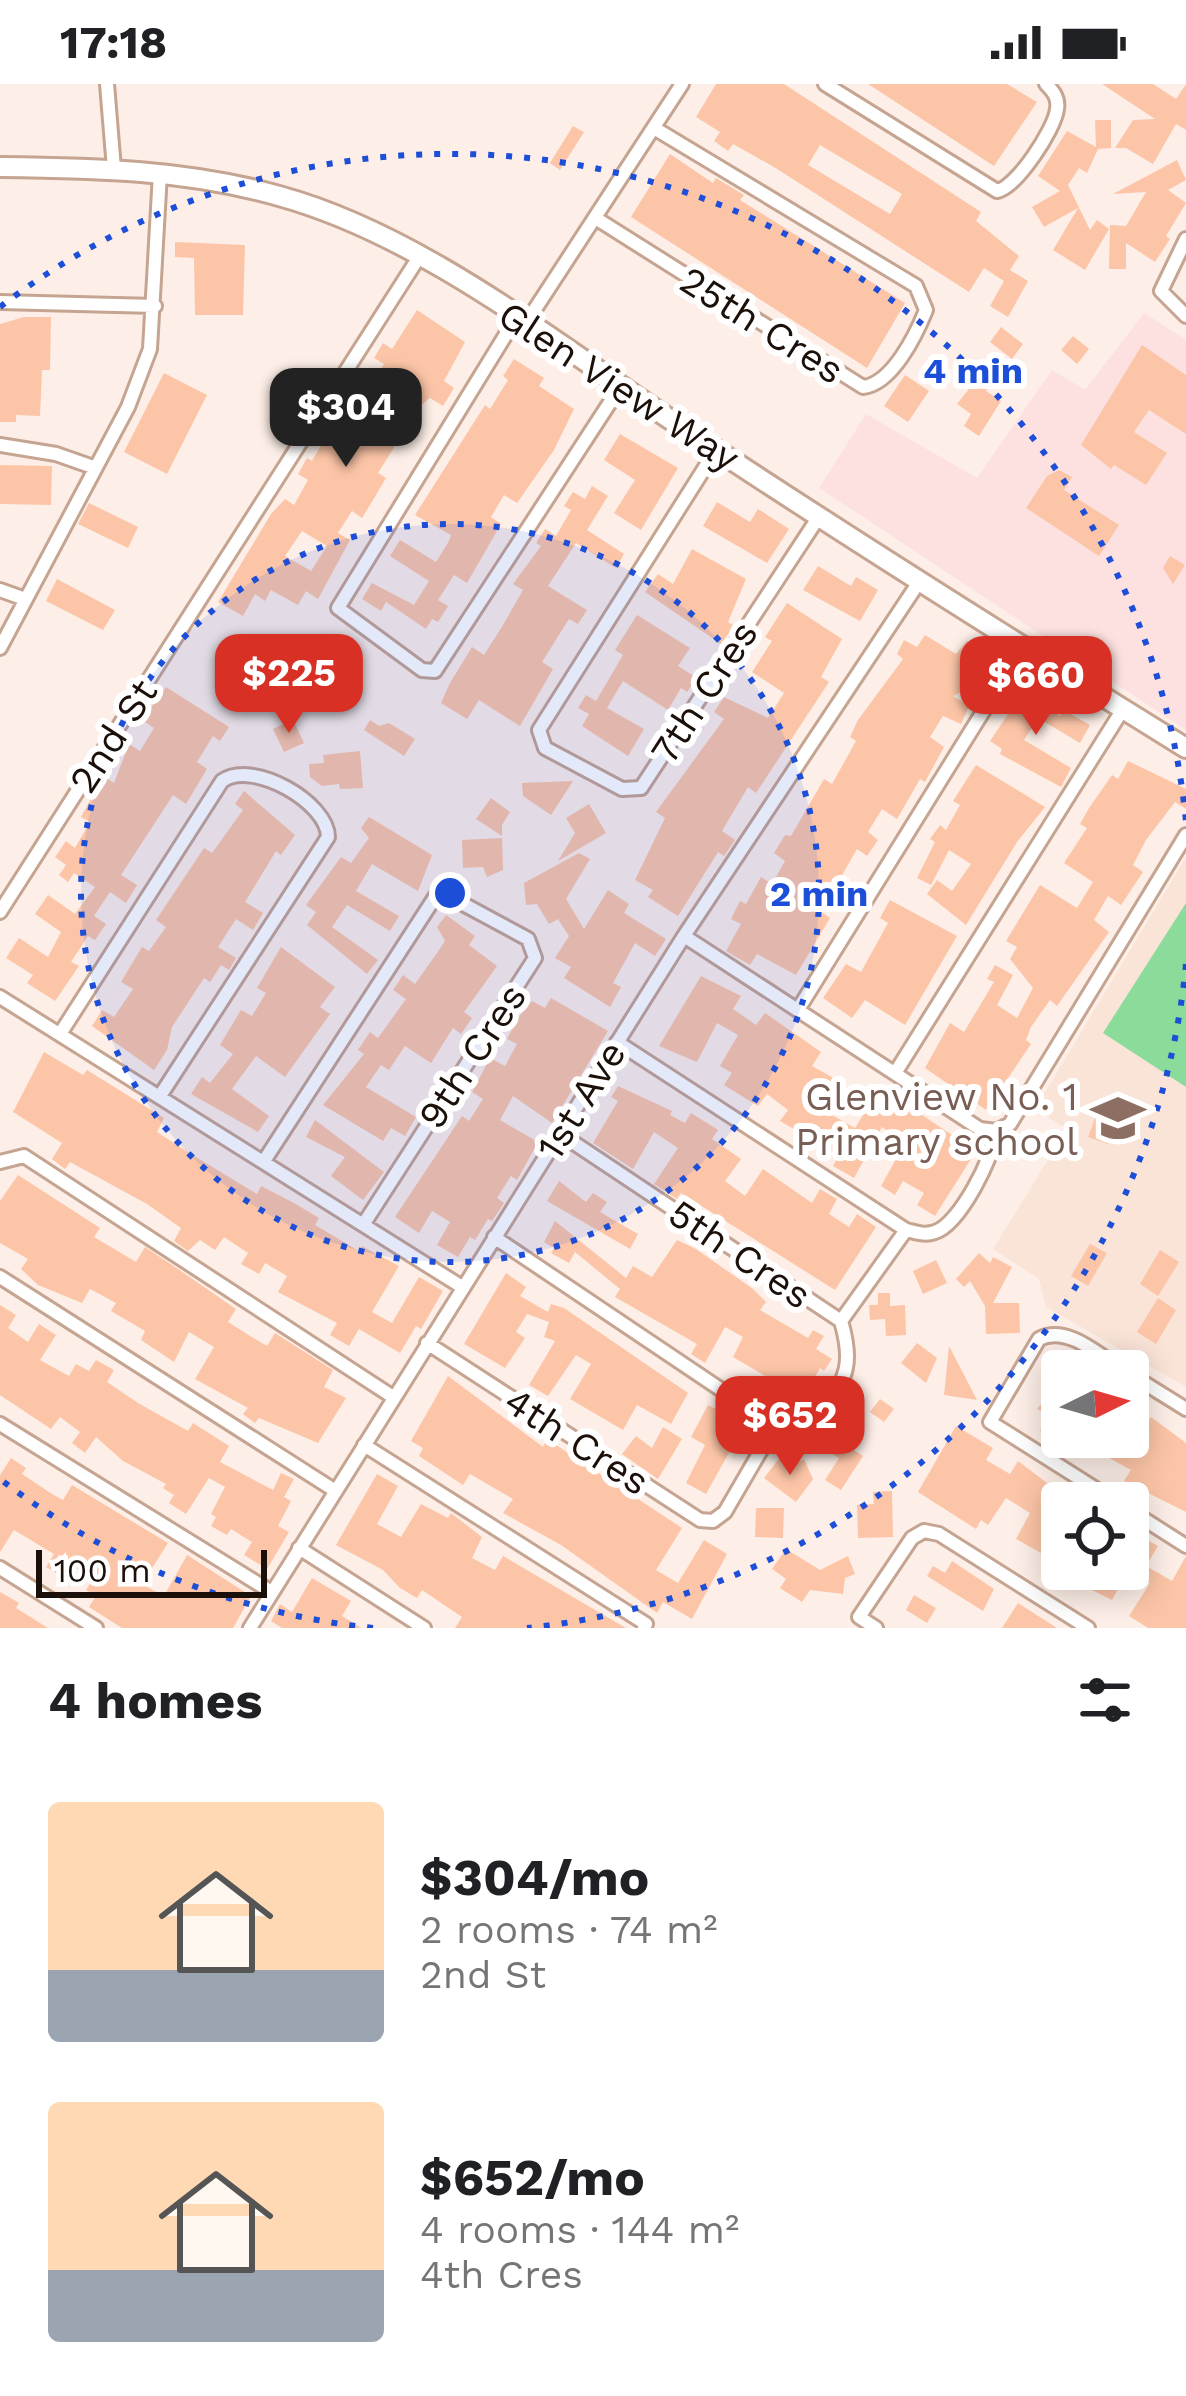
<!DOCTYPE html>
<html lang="en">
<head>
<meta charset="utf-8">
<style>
  :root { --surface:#fff; --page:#f2f2f2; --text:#202124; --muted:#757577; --accent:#d93025 }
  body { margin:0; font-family:"Work Sans",sans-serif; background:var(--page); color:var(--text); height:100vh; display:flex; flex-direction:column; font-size:45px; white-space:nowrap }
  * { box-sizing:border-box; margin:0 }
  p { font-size:39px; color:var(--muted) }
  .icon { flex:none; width:66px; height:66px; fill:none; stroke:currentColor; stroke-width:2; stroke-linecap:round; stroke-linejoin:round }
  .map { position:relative; height:1544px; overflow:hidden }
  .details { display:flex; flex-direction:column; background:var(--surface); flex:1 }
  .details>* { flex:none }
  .needle { width:78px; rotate:85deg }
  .tools { position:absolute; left:1041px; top:1266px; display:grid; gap:24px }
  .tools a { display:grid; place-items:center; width:108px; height:108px; border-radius:12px; background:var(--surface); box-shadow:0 6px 30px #0003; font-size:60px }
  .scale { position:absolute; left:36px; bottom:30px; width:231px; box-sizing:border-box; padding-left:12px; border:6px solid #1b1009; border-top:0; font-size:33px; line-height:42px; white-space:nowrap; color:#1b1009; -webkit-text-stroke:9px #fff; paint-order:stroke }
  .price { position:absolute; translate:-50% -102px; padding:0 27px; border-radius:24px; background:var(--accent); color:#fff; font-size:39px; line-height:78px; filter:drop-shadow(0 3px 6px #0008) }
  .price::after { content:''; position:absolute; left:50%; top:72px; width:36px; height:27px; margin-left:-18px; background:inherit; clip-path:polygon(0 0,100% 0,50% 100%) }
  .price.current { background:#222; color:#fff }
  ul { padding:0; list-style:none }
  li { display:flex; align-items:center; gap:36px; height:300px; padding:0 48px }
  li span { display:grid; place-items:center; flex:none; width:336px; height:240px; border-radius:12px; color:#555 }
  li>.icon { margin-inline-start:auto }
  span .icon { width:144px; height:144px; fill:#fffc; stroke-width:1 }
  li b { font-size:51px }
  h2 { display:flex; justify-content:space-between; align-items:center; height:144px; padding:0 48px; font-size:51px }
  .status { display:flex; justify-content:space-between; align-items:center; height:84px; padding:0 60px; background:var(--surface); direction:ltr }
  .status svg { height:33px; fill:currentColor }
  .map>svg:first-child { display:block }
  .commercial { fill:#fce1e0 }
  .education { fill:#fae3d7 }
  .green { fill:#8bdb9a }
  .building { fill:#fcc5a7; fill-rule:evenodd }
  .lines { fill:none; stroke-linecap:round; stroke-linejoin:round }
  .street-casing { stroke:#c5a491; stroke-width:18 }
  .secondary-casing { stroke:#c5a491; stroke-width:24 }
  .street { stroke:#fff; stroke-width:12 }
  .secondary { stroke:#fff; stroke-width:18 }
  .ring { fill:none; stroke:#1d4ed8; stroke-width:6; stroke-dasharray:6 12 }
  .labels { text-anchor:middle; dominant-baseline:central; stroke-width:12; stroke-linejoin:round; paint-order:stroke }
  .street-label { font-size:39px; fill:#1b1009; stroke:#fff }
  .education-label { font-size:39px; fill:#785e54; stroke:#fff; text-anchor:end }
  .centre { fill:#1d4ed8; stroke:#fff; stroke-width:6 }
  .ring-label { font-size:36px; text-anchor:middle; font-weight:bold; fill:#1d4ed8; stroke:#fff; stroke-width:12; stroke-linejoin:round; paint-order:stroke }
</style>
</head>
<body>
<div class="status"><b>17:18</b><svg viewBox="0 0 49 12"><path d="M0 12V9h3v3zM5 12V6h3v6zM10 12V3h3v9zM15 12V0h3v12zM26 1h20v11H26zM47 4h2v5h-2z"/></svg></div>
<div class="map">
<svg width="1186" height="1544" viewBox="0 0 1186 1544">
  <rect width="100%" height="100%" fill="#fdefe7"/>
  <path class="commercial" d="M1144 229 1186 256V646L819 404 866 330 977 394 1052 286 1085 306Z"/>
  <path class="education" d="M1186 773V1303L1046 1223 1039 1195 993 1165 1067 1045 1035 1025Z"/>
  <path class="green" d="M1186 819V1003L1103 949Z"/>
  <path class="building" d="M716 0H784L981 128 976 137 1019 172 1010 186 1028 197 1008 233 990 222 1004 197 984 184 969 208 774 83 733 60 728 67 714 57 720 48 696 33ZM820 61 902 110 890 130 808 81Z
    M868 0H1007L1037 18 994 82Z
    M1102 0H1153L1176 15 1186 0V46L1176 40 1153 80 1126 64H1115L1133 36 1155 35Z
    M1095 36H1111V64L1098 65 1087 89 1079 84 1068 101 1090 146 1097 136 1109 145 1085 186 1053 166 1078 124 1044 143 1032 123 1060 107 1038 92 1067 47 1096 63Z
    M573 42 584 48 560 86 550 79Z
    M670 70 713 99 716 94 744 111 740 116 905 219 867 284 631 133Z
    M1177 76 1186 96 1168 106 1186 119 1166 152 1170 155 1155 178 1126 159V185H1109L1110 141 1126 142 1146 108 1113 110Z
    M175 158 245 161 243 231H195L194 174 175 173Z
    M417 226 465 258 444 297 454 304 443 322 430 314 420 322 378 389 386 394 376 411 362 434 352 427 338 449 350 456 318 515 306 507 298 521 271 506 265 517 255 510 243 532 218 518 271 430 285 415 294 421 308 396 298 390 307 374 312 377 323 358 330 362 342 337 335 324 342 313 347 317 359 298 370 305 384 280 374 274 383 259 392 265ZM302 447 327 462 311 487 285 472Z
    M24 233H51L50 286H42L40 332 16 331V338H0V240Z
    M1001 243 1023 260 1012 275 990 258Z
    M1073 252 1089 265 1077 280 1061 266Z
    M1142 261 1186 291V350L1149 326 1134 348 1167 369 1146 401 1114 381 1111 385 1081 361Z
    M514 275 544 294 539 302 574 325 554 366 517 419 504 411 491 433 501 440 467 499 454 491 438 516 448 522 438 538 432 535 426 545 386 518 381 527 362 515 372 499 414 521 429 497 390 472 400 456 436 478 449 457 451 451 415 431 485 321 490 325 508 296 503 292Z
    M164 289 207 311 167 390 124 368Z
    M905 291 929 307 908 338 884 322Z
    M980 291 991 298 986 307 1001 317 979 352 964 342 971 330 957 320Z
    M620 350 678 384 641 446 614 429 635 396 604 376Z
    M0 381 52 382 51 421 0 420Z
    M1059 386 1072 393 1064 406 1119 441 1099 472 1026 424 1047 392Z
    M592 402 608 412 587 446 624 470 616 484 576 459 548 502 587 526 578 540 569 535 542 578 553 585 520 642 479 616 467 635 441 619 450 599 472 563 484 571 503 541 523 506 513 500 541 462 536 459 545 445 556 452 571 426 564 422 573 408 585 415Z
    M717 418 750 438 758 425 789 445 767 479 703 442Z
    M89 419 138 443 128 464 78 440Z
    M692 465 746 495 728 538 734 542 721 560 645 508 658 490 673 500Z
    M1170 472 1185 481 1173 500 1163 484Z
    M818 482 851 502 856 493 878 506 860 537 803 506Z
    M57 495 115 526 103 546 46 517Z
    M787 519 842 555 821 593 829 598 756 709 748 703 722 747 735 756 724 772 718 768 678 832 648 813 653 806 635 796 665 734 656 728 724 635 714 628 724 613 768 634 784 609 752 588 772 557 765 553Z
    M637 531 690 564 678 582 697 594 687 608 681 604 668 626 623 597 607 624 644 645 628 672 582 642 589 630 578 624 586 611 596 617 623 571 615 566Z
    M925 551 956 570 967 557 991 569 977 600 953 612 969 622 961 640 943 632 930 653 944 663 925 698 920 695 897 735 882 725 868 748 878 756 867 772 857 765 821 828 830 834 796 891 757 870 750 881 726 867 741 840 731 835 740 817 746 820 761 793 772 800 785 777 774 769 785 751 791 752 824 695 832 700 856 657 850 653 858 636 903 575 897 570 904 556 917 563Z
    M351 559 346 595 332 596 331 571H338L337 560Z
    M287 588 308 600 294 622 274 609Z
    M166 603 229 643 220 657 213 652 197 678 207 685 186 720 173 711 121 791 137 801 126 819 110 808 94 832 106 840 95 856 88 852 71 878 79 882 55 917 27 899 33 891 6 874 19 854 48 873 61 848 35 830 48 811 75 830 95 803 74 789 68 798 59 791 66 781 55 773 66 757 75 764 90 738 81 733 103 692 114 699 129 660 140 667 154 644 142 636Z
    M1023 608 1060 632 1063 626 1090 641 1080 659 1038 634 1024 656 1071 684 1061 703 1000 670 1002 665 990 657Z
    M293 636 304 659 284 668 273 645Z
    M370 636 379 642 389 639 415 655 404 672 364 646Z
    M360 667 363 704 340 705 339 700 322 702 310 693 309 680 324 679 323 671Z
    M1128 677 1186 705V725L1175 718 1146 756 1133 781 1143 788 1121 821 1108 812 1094 836 1109 848 1057 922 1050 916 1031 943 1026 956 1031 960 1000 1006 995 1003 986 1026 925 984 950 939 964 948 994 898 987 895 995 881 1013 891 997 921 1017 934 1033 904 1010 875 1017 863 1006 857 1040 801 1077 824 1093 798 1064 779 1087 744 1080 740 1089 724 1112 691 1118 695Z
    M976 681 1045 723 1017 758 966 841 927 810 937 796 952 807 971 780 949 766 931 801 917 794 935 758 930 755 940 741 946 746 960 721 953 717Z
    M573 697 551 731 523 712 522 699Z
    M244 707 295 751 281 771 276 767 245 818 263 829 253 846 236 835 218 863 236 874 229 886 221 881 210 898 204 894 172 943 167 966 154 986 92 942 102 926 114 933 133 905 121 898 142 863 149 867 166 843 156 836 204 764 212 769 243 726 235 720Z
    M491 714 510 728 502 741V752L476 735Z
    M589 720 606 749 558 777 575 749 566 734Z
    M369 733 432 771 418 807 372 780 356 807 399 832 390 847 347 821 332 843 378 876 367 890 307 841 316 828 306 821 341 773 351 779 369 754 361 744Z
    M502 754 503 786 487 793 483 783 463 784 462 756Z
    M579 769 590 775 566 815 584 845 608 806 629 820 624 829 666 855 655 872 635 859 613 899 621 903 610 923 564 894 571 883 555 874 569 852 558 835 549 840 537 820 526 821 524 799Z
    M890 816 957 852 905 941 865 916 852 934 823 914 846 880 861 888 888 839 880 834Z
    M446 831 475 852 469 861 497 882 464 928 472 934 461 950 453 944 431 979 405 962 389 986 381 981 366 1003 416 1033 405 1052 391 1044 383 1057 323 1021 364 970 358 966 370 948 378 954 406 915 393 906 403 891 415 900 437 869 445 857 437 843Z
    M281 863 335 903 320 923 330 930 285 993 256 972 232 1005 269 1032 258 1048 191 1010 202 993 210 999 233 970 220 961 241 926 252 932 266 909 257 904Z
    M701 892 741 912 733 925 756 941 765 929 821 968 812 982 846 1001 830 1030 855 1044 880 1003 976 1067 935 1132 917 1121 924 1109 903 1097 895 1111 881 1102 905 1059 882 1043 854 1094 833 1082 839 1071 780 1037 788 1026 767 1010 758 1022 724 1001 732 989 720 982 738 951 717 939 697 978 659 962Z
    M551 914 608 947 552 1039 513 1012 500 1036 538 1058 517 1096 511 1092 497 1114 504 1119 492 1137 488 1135 475 1156 470 1153 458 1173 437 1161 450 1138 432 1127 419 1149 395 1133 462 1032 469 1037 483 1015 472 1008 490 974 505 982 517 960 507 955 517 935 532 917 545 924Z
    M44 968 83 991 87 986 164 1034 157 1048 191 1070 257 1110 261 1102 294 1119 319 1134 315 1141 359 1167 362 1162 399 1182 372 1228 392 1239 419 1193 443 1207 421 1245 416 1242 400 1269 359 1245 349 1262 330 1251 337 1239 278 1208 287 1192 265 1179 259 1190 241 1180 248 1169 224 1153 215 1166 200 1156 188 1167 174 1157 181 1144 147 1120 70 1078 65 1085 52 1075 62 1059 13 1028Z
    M618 1002 672 1027 670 1031 685 1039 691 1029 718 1046 712 1055 741 1075 725 1097 745 1112 763 1085 812 1119 820 1105 837 1115 829 1130 849 1143 857 1130 876 1143 835 1206 681 1109 677 1115 654 1100 678 1064 654 1048 633 1085 593 1059 618 1017 611 1013Z
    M1099 1024 1119 1031 1108 1060 1088 1053Z
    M315 1036 384 1088 363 1116 331 1092 345 1073 306 1053Z
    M18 1091 100 1144 94 1153 136 1178 145 1163 178 1185 236 1225 228 1238 247 1250 267 1262 275 1249 333 1286 324 1303 346 1314 318 1359 259 1334 255 1339 243 1330 248 1324 195 1295 214 1263 189 1248 174 1278 141 1256 145 1247 111 1227 116 1219 90 1205 82 1219 38 1201 21 1185 28 1175 0 1159V1117Z
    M559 1097 586 1118 593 1109 607 1118 600 1128 638 1150 630 1165 547 1117Z
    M555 1137 626 1194 633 1182 652 1193 677 1156 696 1165 753 1205 766 1218 760 1226 808 1254 813 1246 824 1252 816 1265 832 1275 824 1287 820 1284 797 1325 770 1310 777 1299 733 1273 743 1253 725 1243 705 1279 691 1270 697 1260 615 1213 620 1205 575 1168 569 1179 551 1169 554 1164 544 1158Z
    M1090 1160 1107 1169 1088 1202 1071 1192Z
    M1160 1166 1179 1178 1158 1212 1140 1200Z
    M979 1169 990 1179 993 1173 1012 1183 993 1219H1019L1020 1249 986 1250 985 1222 970 1197 964 1203 956 1195Z
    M936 1176 947 1199 923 1210 913 1187Z
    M506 1189 526 1203 520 1212 548 1228 551 1220 564 1224 688 1309 671 1340 637 1321 623 1346 570 1315 591 1280 576 1271 548 1312 529 1301 555 1257 544 1253 549 1238 527 1230 516 1248 525 1254 505 1284 464 1260Z
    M878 1209H890V1222L905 1221 906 1251 886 1252 885 1235 870 1236 869 1221H878Z
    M1158 1214 1176 1226 1156 1260 1137 1248Z
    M0 1221 16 1231 8 1244 28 1258 39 1240 56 1251 40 1276 69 1292 76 1280 89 1287 96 1276 114 1286 107 1298 138 1319 188 1347 193 1339 229 1362 220 1378 273 1406 281 1389 294 1395 284 1413 291 1417 278 1442 289 1448 267 1485 244 1471 252 1458 231 1445 227 1451 211 1442 216 1433 211 1430 225 1403 209 1394 186 1430 169 1419 174 1411 163 1404 166 1400 123 1377 96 1353 85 1369 72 1359 80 1348 60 1333 51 1345 0 1311Z
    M917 1259 937 1274 926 1299 901 1279Z
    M949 1262 977 1316 944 1311Z
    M448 1292 543 1363 547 1355 682 1444 656 1486 678 1499 704 1456 727 1470 692 1535 663 1518 657 1529 561 1461 503 1429 513 1415 470 1390 463 1401 419 1372 423 1364 411 1357Z
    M1062 1296V1349L1059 1356 1040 1347 1048 1330 1037 1325Z
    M1128 1301 1150 1315 1141 1330 1128 1323Z
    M880 1315 894 1325 884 1338 870 1328Z
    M708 1321 745 1340 706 1410 686 1399 705 1361 691 1353Z
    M1151 1333 1186 1359V1428L1124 1397 1131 1386 1071 1353H1109L1128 1365Z
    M956 1342 993 1364 986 1376 1010 1390 1018 1377 1051 1402 1046 1411 1062 1419 1049 1452 1060 1458 1062 1454V1485H1093L1120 1501 1112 1516 1045 1483 1050 1474 1016 1455 1030 1429 1006 1414 988 1441 981 1436 976 1445 918 1408Z
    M663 1343 682 1355 658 1395 622 1370 636 1352 652 1364Z
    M837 1355 863 1372 841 1406 825 1396 839 1374 829 1368Z
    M781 1372 792 1381 804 1375 813 1395 796 1418 764 1394Z
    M11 1374 26 1384 22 1390 52 1410 63 1416 72 1401 168 1459 142 1500 164 1512 187 1471 251 1512 233 1544H122L89 1523 96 1512 86 1506 93 1495 72 1482 65 1494 46 1483 54 1470 14 1446 0 1468V1391Z
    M377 1390 398 1402 377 1440 401 1453 421 1420 448 1434 451 1429 482 1453 472 1474 495 1486 503 1472 626 1544H455L462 1533 422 1506 417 1514 400 1504 383 1486 336 1461Z
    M892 1407 893 1453 858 1454 857 1421 874 1420 873 1408Z
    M756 1424H784L783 1454 755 1453Z
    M1144 1454 1158 1462 1146 1482 1172 1497 1186 1472V1544H1148L1129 1532 1150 1499 1126 1492 1128 1467Z
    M786 1465 820 1486 848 1472 855 1490 845 1494 843 1510 810 1506 802 1518 780 1504 786 1495 772 1485Z
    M952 1477 994 1505 983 1527 927 1492 933 1482 945 1489Z
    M312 1494 351 1517 342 1532 361 1544H282L271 1537 280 1520 292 1528Z
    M0 1508 19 1519 16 1524 48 1544H0Z
    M914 1511 936 1524 927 1539 906 1526Z
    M1018 1519 1057 1544H1002Z"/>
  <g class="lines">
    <defs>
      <path id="street" d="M107 0 114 85
        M825 0 997 107C1016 104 1055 45 1057 25 1059 14 1053 7 1046 0
        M597 135 863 303C892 300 916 251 926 226L916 202 654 44
        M1186 155 1161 207 1186 232
        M0 218 155 222
        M516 234 338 524 422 586 435 587 620 303
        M526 239 682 0
        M0 361 56 370 93 383
        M716 366 539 646 545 664 622 705 641 704 820 431
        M0 506 25 515
        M0 564 128 323 150 265 160 89
        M0 828 419 173
        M684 852 980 1045 997 1047 1010 1040 1186 751
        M0 913 462 1203
        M799 924 1025 560
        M60 950 222 697C253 675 328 719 328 753L160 1012
        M897 986 1123 625
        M559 1049 841 1237 906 1146 617 958
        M264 1077 439 807 528 855 535 874 363 1141
        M0 1078 24 1072 393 1313
        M906 1146C916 1148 924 1152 935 1148 960 1140 993 1073 997 1047
        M0 1193 334 1406
        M427 1259 700 1436 713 1437 725 1428 775 1342 494 1153
        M1128 1289 1186 1325
        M0 1340 270 1507
        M775 1342 816 1340C842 1297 856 1288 841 1237
        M364 1361 646 1540 644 1544
        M1118 1419 990 1338 1039 1255C1067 1240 1100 1272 1124 1287
        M1128 1425 1186 1462
        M299 1464 424 1544
        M0 1484 96 1544
        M250 1544 684 852 921 495
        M876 1544 859 1533 912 1454 924 1447 939 1450 1088 1544"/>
      <path id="secondary" d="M0 83C95 84 188 86 279 112 422 151 557 261 680 342 846 452 1016 559 1186 664"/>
    </defs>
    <use href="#street" class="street-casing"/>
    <use href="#secondary" class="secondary-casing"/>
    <use href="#street" class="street"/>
    <use href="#secondary" class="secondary"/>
  </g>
  <circle cx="450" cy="809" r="369" fill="#1d4ed8" fill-opacity=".12"/>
  <g class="ring">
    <circle cx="450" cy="809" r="369"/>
    <path d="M1186 880A739 739 0 0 1 527 1544M373 1544A739 739 0 0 1 0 1395M0 223A739 739 0 0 1 1186 738"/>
  </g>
  <defs>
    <symbol id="school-bare" viewBox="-9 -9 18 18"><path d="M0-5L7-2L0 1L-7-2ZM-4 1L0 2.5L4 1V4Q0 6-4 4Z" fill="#8d6e63" stroke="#fff" stroke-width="2.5" paint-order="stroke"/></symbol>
  </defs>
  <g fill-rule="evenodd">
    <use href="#school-bare" x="1080" y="996" width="76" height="76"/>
  </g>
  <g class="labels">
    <g class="street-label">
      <text transform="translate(762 241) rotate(32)">25th Cres</text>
      <text transform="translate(619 302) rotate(33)">Glen View Way</text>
      <text transform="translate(704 608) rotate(-57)">7th Cres</text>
      <text transform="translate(113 652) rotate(-57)">2nd St</text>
      <text transform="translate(472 972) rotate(-57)">9th Cres</text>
      <text transform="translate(581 1016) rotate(-58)">1st Ave</text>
      <text transform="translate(740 1170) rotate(34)">5th Cres</text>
      <text transform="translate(577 1357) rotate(33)">4th Cres</text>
    </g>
    <g class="education-label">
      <text x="1078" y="1012">Glenview No. 1<tspan x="1078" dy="45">Primary school</tspan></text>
    </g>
  </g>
  <circle cx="450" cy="809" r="18" class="centre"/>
  <g class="ring-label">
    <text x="973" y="299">4 min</text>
    <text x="819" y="822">2 min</text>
  </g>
</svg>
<div class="tools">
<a><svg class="needle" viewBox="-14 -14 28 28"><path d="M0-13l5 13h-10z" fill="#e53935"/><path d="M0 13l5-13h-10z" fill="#757577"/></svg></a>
<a><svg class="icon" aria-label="locate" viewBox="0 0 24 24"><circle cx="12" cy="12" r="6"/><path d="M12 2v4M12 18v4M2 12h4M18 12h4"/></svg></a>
</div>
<div class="scale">100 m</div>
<b class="price current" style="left:346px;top:386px">$304</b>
<b class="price" style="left:289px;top:652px">$225</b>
<b class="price" style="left:1036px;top:654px">$660</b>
<b class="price" style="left:790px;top:1394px">$652</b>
</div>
<section class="details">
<h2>4 homes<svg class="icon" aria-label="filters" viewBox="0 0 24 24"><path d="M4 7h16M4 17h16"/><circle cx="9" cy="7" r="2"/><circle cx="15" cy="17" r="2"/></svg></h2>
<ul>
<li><span style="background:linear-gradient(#ffd9b3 70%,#9aa5b1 0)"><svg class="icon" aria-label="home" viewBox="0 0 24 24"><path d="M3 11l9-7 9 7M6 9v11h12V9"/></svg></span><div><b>$304/mo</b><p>2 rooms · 74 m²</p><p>2nd St</p></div></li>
<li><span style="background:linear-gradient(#ffd9b3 70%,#9aa5b1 0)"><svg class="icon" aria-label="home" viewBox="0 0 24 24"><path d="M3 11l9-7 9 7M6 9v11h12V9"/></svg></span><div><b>$652/mo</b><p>4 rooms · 144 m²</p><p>4th Cres</p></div></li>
</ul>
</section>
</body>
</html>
